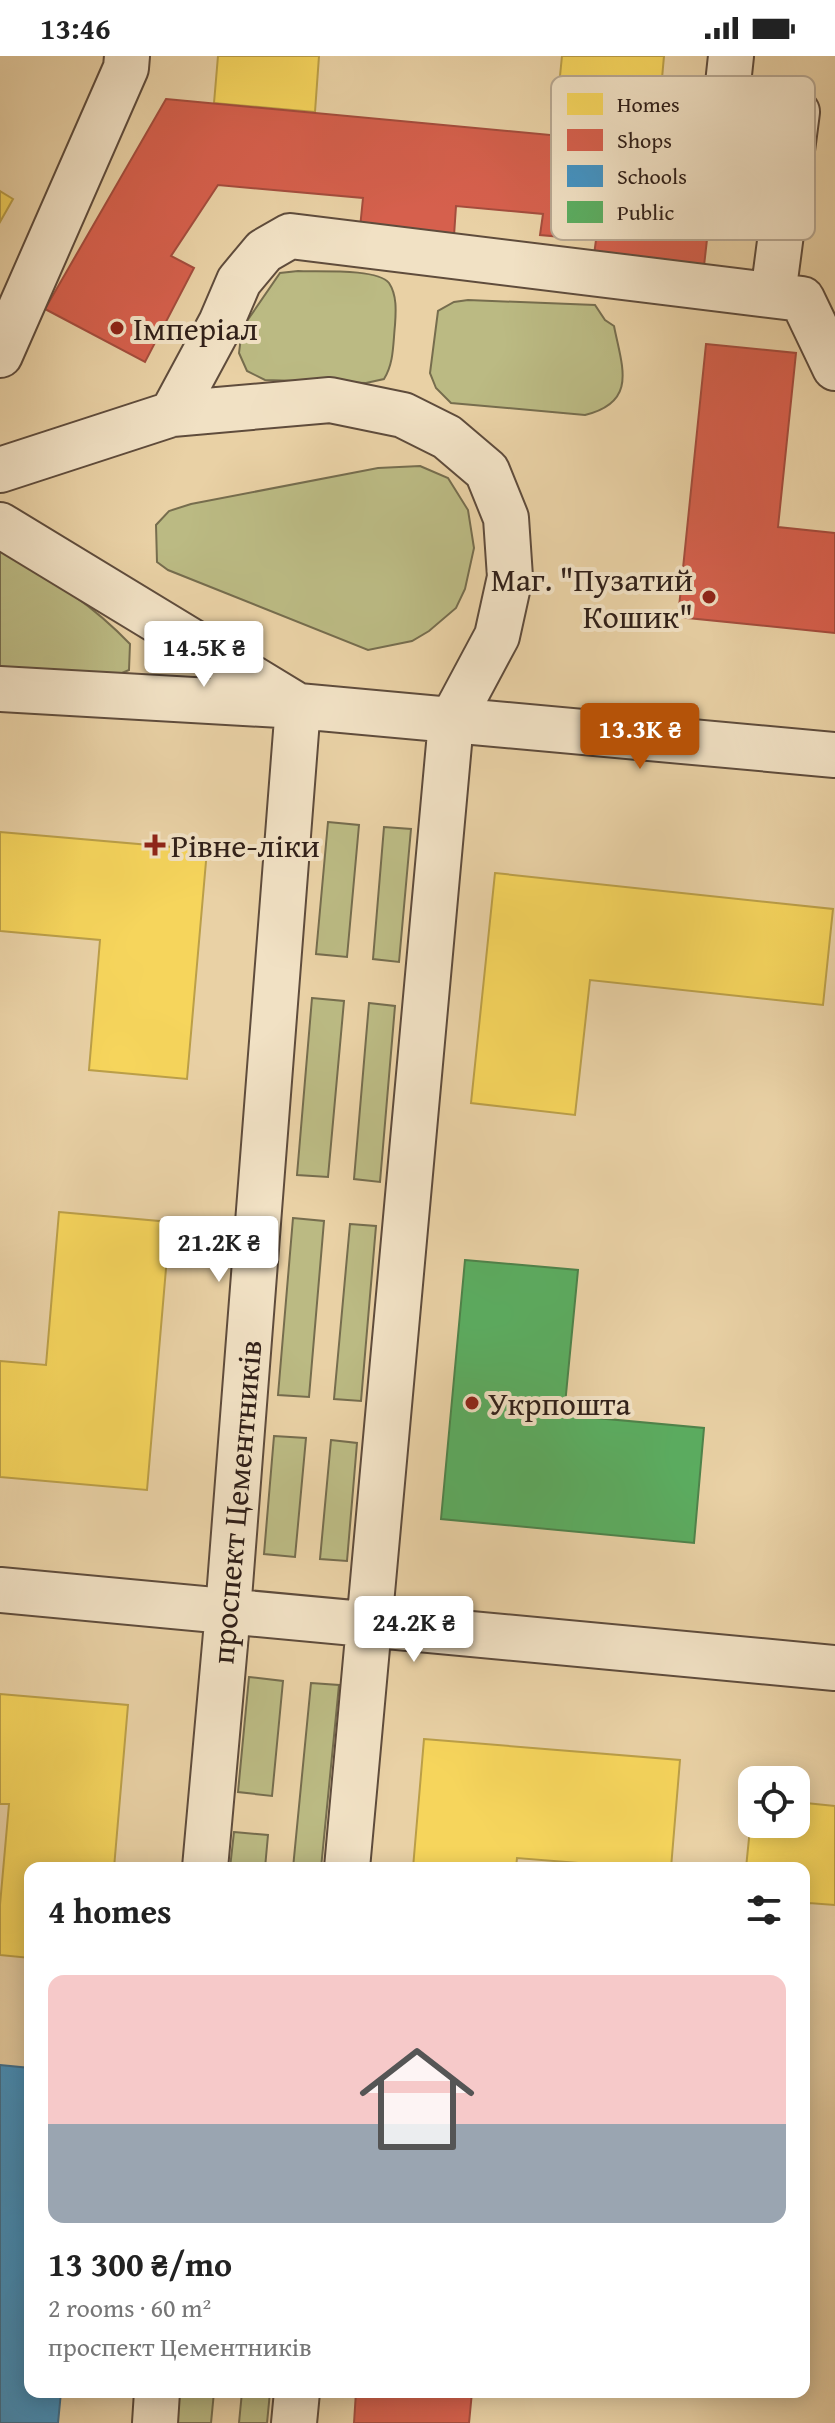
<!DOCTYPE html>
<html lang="en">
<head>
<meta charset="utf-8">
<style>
  :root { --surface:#fff; --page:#f6f6f6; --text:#222; --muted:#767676; --accent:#b45309 }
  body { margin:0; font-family:"Gentium Book Plus",serif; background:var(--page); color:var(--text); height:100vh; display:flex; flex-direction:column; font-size:30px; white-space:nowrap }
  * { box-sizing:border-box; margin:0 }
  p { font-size:26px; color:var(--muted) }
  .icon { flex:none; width:44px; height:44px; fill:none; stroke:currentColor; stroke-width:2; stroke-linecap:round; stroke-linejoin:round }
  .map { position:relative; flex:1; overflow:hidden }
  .side { position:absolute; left:24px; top:1806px; width:786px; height:536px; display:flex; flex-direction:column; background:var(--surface); border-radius:16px; box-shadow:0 4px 20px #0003 }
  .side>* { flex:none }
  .fabs { position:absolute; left:738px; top:1710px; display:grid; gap:16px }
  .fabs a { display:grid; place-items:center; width:72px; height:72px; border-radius:16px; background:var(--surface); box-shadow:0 4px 20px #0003; font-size:40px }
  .price { position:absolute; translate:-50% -68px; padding:0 18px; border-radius:8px; background:#fff; color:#222; font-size:26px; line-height:52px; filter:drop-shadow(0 2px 4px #0008) }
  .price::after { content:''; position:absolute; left:50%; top:48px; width:24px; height:18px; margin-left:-12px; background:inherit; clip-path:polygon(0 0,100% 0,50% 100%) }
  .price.on { background:var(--accent); color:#fff }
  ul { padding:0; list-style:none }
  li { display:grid; align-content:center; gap:16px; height:424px; padding:0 24px }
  li span { display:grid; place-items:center; height:248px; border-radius:16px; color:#555 }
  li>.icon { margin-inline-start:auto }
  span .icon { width:144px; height:144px; fill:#fffc; stroke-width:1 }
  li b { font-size:34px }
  h2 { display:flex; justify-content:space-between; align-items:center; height:96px; padding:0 24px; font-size:34px }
  .status { display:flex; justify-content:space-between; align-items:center; height:56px; padding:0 40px; background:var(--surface); direction:ltr }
  .status svg { height:22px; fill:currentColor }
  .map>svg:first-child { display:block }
  .green { fill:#bbba83; stroke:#766d4e; stroke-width:2 }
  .homes { fill:#f6d55c; stroke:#bb9f48; stroke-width:2 }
  .shops { fill:#d6604d; stroke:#a44d3d; stroke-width:2 }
  .schools { fill:#4393c3; stroke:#3e7090; stroke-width:2 }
  .public { fill:#5aae61; stroke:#4e834b; stroke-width:2 }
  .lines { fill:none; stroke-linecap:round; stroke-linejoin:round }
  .minor-casing { stroke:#5f4c3c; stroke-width:48 }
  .minor { stroke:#f1e1c4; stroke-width:44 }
  .poi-dot { fill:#8f2418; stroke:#f1e1c4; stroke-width:3 }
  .labels { text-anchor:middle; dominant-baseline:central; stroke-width:8; stroke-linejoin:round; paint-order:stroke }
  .poi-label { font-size:32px; fill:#312019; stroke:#f1e1c4; text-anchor:start }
  .street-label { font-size:32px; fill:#312019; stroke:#f1e1c4 }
  .key { fill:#f1e1c4; stroke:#b7a791; stroke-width:2 }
  .key-label { font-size:22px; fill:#312019 }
</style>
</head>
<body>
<div class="status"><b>13:46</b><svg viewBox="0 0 49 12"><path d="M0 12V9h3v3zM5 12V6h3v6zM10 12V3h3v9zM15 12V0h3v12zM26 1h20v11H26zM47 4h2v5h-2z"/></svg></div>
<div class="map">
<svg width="835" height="2367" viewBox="0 0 835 2367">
  <rect width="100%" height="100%" fill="#e9d1a5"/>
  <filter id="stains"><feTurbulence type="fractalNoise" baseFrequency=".0025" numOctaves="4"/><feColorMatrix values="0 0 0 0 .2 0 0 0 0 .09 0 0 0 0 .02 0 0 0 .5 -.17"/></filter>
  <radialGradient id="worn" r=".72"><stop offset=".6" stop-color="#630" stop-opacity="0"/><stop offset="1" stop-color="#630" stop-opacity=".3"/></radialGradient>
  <path class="green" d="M298 215C317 216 377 212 389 227 397 239 396 255 395 269 393 288 394 307 384 323L366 327 265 324 247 315 239 297 241 281 247 265 280 217Z
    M468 244 595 249 605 264 614 270C622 311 638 346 585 359L451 347 436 332 430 317 438 255 454 246Z
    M420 410 448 422 468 454 474 492 465 533 456 552 429 575 412 585 368 594 168 514 157 506 156 469 169 455 191 448 378 412Z
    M0 493C50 523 89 545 130 588L129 614 108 623 0 616Z
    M328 766 359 769 347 901 316 898Z
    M384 771 411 773 399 906 373 903Z
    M312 942 344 945 328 1121 297 1119Z
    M369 947 395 950 380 1126 354 1123Z
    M293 1162 324 1165 309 1341 278 1339Z
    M350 1168 376 1170 361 1345 334 1343Z
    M274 1380 306 1382 295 1501 264 1498Z
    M331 1384 357 1387 347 1505 320 1503Z
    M249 1621 283 1625 272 1740 238 1736Z
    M311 1627 339 1629 321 1812H293Z
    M234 1776 268 1779 265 1812H230Z
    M179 2336H214L211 2367H176Z
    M242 2336H270L267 2367H239Z"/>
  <path class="homes" d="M218 0H319L315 56 214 47Z
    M562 0H664L656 89 554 80Z
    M0 135 13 143 0 166Z
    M0 776 207 794 187 1023 89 1014 100 884 0 875Z
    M495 817 833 853 823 949 590 924 575 1059 471 1047Z
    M59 1156 170 1166 147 1434 0 1421V1305L46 1309Z
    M0 1638 128 1649 114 1812H30V1902L0 1899V1849L9 1748H0Z
    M424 1683 680 1704 671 1812H641L517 1802 516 1812H413Z
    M796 1746 835 1750V1849L809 1847 804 1902V1812H746L752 1753V1768H796Z"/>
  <path class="shops" d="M166 43 656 89V82L695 86 688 145 711 148 704 210 594 199 596 184 540 179 543 158 456 150 454 180 360 172 363 142 218 129 171 200 194 212 145 306 45 253Z
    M706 288 796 297 778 471 835 477V577L678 561Z
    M356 2336H472L469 2367H354Z"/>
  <path class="schools" d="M0 2009 30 2012V2336H61L58 2367H0Z"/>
  <path class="public" d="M465 1204 578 1214 564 1359 704 1372 694 1487 441 1463Z"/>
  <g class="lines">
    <defs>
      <path id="minor" d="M731 0 727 37 797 56 773 239
        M0 299 126 12 127 0
        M172 358 221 267 239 225 264 195 290 180 802 243 835 312
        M0 414 172 358 330 344 403 359 447 381 487 415 506 462 510 521 497 580 451 666 347 1812
        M0 469 298 650 835 699
        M0 633 298 650 228 1555 205 1812
        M0 1534 835 1612
        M155 2367 157 2336
        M294 2367 297 2336"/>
    </defs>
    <use href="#minor" class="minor-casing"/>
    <use href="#minor" class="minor"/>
  </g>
  <g class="poi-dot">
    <circle cx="117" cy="272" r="8"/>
    <circle cx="709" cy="541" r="8"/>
    <path d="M151 777h8v8h8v8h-8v8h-8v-8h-8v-8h8z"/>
    <circle cx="472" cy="1347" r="8"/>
  </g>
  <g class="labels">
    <g class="poi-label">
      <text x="133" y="272">Імперіал</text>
      <text x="693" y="523" text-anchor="end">Маг. "Пузатий<tspan x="693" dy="37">Кошик"</tspan></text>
      <text x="171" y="789">Рівне-ліки</text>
      <text x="488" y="1347">Укрпошта</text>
    </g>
    <g class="street-label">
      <text transform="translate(236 1446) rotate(-85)">проспект Цементників</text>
    </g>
  </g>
  <rect x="551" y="20" width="264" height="164" rx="12" class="key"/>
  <rect x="567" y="37" width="36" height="22" fill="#f6d55c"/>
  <rect x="567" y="73" width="36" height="22" fill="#d6604d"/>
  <rect x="567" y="109" width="36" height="22" fill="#4393c3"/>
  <rect x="567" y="145" width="36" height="22" fill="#5aae61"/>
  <g class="key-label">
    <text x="617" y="56">Homes</text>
    <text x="617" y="92">Shops</text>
    <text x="617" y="128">Schools</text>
    <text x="617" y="164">Public</text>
  </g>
  <rect width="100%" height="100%" filter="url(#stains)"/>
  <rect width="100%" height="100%" fill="url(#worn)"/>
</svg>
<div class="fabs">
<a><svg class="icon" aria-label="locate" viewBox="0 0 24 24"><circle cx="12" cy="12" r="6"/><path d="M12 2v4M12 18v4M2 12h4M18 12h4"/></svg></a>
</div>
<b class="price" style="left:204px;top:633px">14.5K ₴</b>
<b class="price on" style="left:640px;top:715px">13.3K ₴</b>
<b class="price" style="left:219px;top:1228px">21.2K ₴</b>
<b class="price" style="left:414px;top:1608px">24.2K ₴</b>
<section class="side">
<h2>4 homes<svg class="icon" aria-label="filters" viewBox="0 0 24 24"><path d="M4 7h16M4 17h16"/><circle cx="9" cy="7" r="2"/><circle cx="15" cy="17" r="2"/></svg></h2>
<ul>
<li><span style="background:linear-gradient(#f6c9c9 60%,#9aa5b1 0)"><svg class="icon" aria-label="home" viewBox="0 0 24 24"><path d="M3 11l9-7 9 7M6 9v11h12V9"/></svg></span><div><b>13 300 ₴/mo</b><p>2 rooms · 60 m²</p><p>проспект Цементників</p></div></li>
</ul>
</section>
</div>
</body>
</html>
